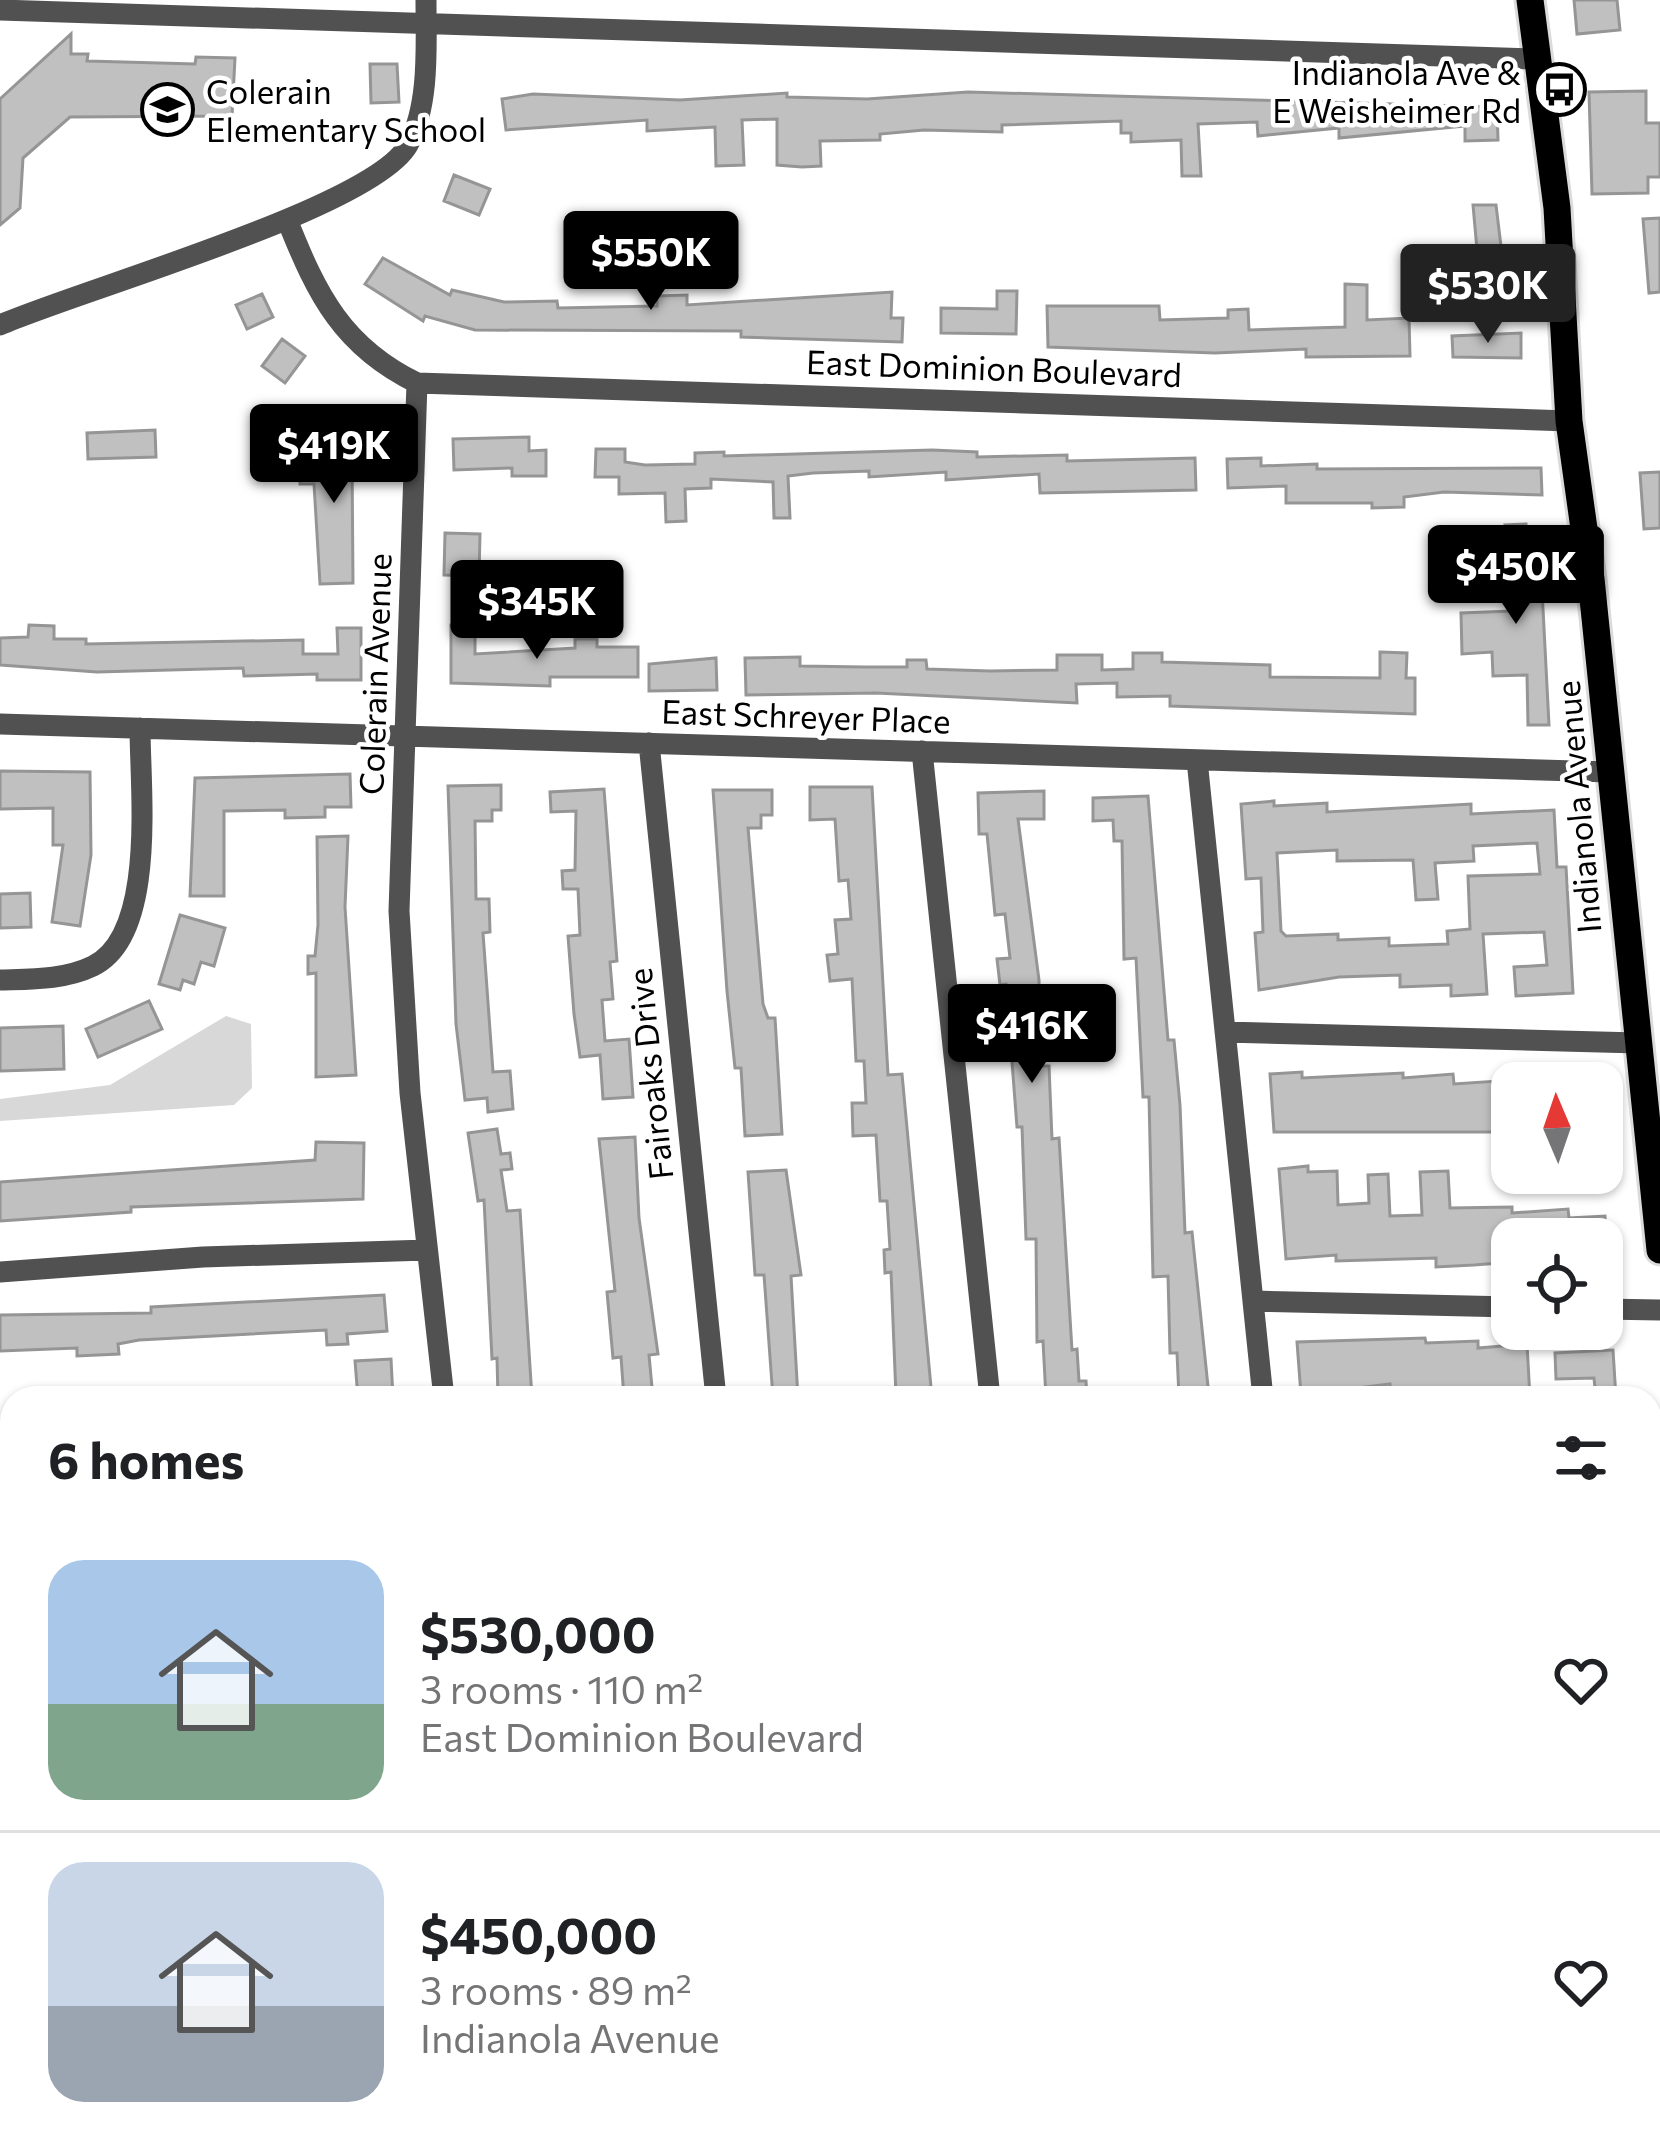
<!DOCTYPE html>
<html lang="en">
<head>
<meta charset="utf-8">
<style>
  :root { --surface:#fff; --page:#f6f6f6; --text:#202124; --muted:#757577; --line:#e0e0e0; --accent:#000 }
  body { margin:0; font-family:Commissioner,sans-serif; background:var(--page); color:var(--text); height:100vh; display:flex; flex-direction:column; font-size:45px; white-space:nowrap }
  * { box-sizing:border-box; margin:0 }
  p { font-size:39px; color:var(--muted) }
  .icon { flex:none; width:66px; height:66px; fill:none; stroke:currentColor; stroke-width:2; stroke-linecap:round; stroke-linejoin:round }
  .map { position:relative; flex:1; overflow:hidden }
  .side { position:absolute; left:0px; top:1386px; width:1662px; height:768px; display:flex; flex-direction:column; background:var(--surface); border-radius:36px 36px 0 0; box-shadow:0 3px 9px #0004 }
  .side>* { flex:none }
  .needle { width:78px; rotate:358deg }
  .buttons { position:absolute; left:1491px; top:1062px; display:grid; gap:24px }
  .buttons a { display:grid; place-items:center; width:132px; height:132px; border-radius:24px; background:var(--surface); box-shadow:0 3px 9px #0004; font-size:60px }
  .price { position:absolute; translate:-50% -102px; padding:0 27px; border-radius:12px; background:var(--accent); color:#fff; font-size:39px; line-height:78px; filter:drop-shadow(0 3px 6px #0008) }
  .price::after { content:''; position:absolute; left:50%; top:72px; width:36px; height:27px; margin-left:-18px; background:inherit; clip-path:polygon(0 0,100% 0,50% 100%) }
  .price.on { background:#222; color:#fff }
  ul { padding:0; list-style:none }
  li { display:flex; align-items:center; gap:36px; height:300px; padding:0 48px }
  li+li { border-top:3px solid var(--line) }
  li span { display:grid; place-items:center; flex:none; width:336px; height:240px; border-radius:36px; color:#555 }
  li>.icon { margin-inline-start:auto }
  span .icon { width:144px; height:144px; fill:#fffc; stroke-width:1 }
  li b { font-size:51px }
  h2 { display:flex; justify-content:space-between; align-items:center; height:144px; padding:0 48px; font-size:51px }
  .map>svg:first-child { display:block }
  .green { fill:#d8d8d8 }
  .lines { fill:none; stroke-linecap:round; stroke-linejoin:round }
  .stream { stroke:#9f9f9f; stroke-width:6 }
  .building { fill:#c0c0c0; stroke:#959595; stroke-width:3; fill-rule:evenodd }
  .major-casing { stroke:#dbdbdb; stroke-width:33 }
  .minor { stroke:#515151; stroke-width:21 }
  .major { stroke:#000; stroke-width:27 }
  .labels { text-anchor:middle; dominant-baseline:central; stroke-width:9; stroke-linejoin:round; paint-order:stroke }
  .poi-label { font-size:33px; fill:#000; stroke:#fff; text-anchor:end }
  .street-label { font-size:33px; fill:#000; stroke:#fff }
</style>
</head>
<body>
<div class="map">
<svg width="1660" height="2154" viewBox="0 0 1660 2154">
  <rect width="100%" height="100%" fill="#fff"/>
  <path class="green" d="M226 1016 251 1024 252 1088 234 1105 0 1121V1099L110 1085Z
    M0 1865 12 1871V2142H670L681 2150 745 2142H1310L1309 2154H0Z"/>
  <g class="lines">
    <path class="stream" d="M0 2067 12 2057
      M552 2142 581 2154
      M1038 2142 1056 2154
      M853 2154 871 2142"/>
  </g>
  <path class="building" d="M1574 0H1617L1620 30 1577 34Z
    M71 34V54H88L87 61 195 64 196 57 235 58 232 116 70 117 23 158 20 208 0 225V99Z
    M370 64H397L399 102 371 103Z
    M1646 91V123H1660V177H1648V193L1592 194 1589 92Z
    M968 92 1497 107 1498 140 1465 141V126L1339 138V128L1258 136 1257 122 1198 124 1201 176H1182L1181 140 1131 142V133H1121V121L1002 125V132L924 130 880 134V140L820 141 821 166 802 167 777 165V119L742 120 744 165 716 166 715 127 647 131V120L506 130 502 99 533 94 680 100 787 93V97L867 99Z
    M454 175 490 189 479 215 444 201Z
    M1473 205H1496L1504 271 1479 272Z
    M1660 218V292L1649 293 1643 219Z
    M383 258 450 295 452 290 504 302 557 301 558 308 657 306V296L687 295V305L892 292 891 318H903L902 342 741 337V331L475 330 425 316 423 321 365 284Z
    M1345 284 1367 285V320L1409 318 1410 356 1306 357V349L1215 353 1048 347 1047 306H1159L1160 320 1228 318V310L1248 309 1249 330 1345 327Z
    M997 291H1017L1016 334 941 333V308L997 309Z
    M262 294 273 317 247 329 236 305Z
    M1521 333V358L1453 357 1452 336Z
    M282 339 305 356 285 383 262 366Z
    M155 430 156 457 88 459 87 433Z
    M364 436V457H352L353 583 320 584 314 484H300V462H325V437Z
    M529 437V451L546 450V476H512V468L454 470 453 439Z
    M596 449H625V462L645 465 695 464V453L724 452V456L932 450 977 452V457L1067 455V461L1195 458 1196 490 1040 493 1039 474 946 480V472L869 477V471L813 473 788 476 790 518H774L773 482 711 479V488L685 489 686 521 666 522 665 493 619 494V477H595Z
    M1261 458V466L1317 464V469L1541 468 1542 495 1444 492 1404 497V507L1372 508V503H1286V486L1228 488 1227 459Z
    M1660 472V528L1644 529 1640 473Z
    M1526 524 1527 551H1540L1549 725H1528L1527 675 1493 676 1492 652 1462 654 1461 613 1512 611 1505 525Z
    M445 533 480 534 479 576 444 575Z
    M29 625 54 626V639H86V644L303 640V654H338L337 628H361V680H317V674L244 676 243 668 97 672 0 665V638L28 637Z
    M451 625H475V654L575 648V639H597V647H638V677H550V686L451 683Z
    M1380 652 1407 653 1406 678H1415V714L1170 706V696L1117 697V683L1076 684 1077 703 876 693 746 695 745 658 800 657V666L865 667H907V660H926L927 669 990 671 1057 670V655H1102V670L1133 669V653H1162V662L1270 665V677L1380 678Z
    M716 658 717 690 649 691V664Z
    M0 771 90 772 91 855 80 926 52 922 63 845H53V808L0 809Z
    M350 774 351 807H325V817L285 818V810L224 811V896H190L195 778Z
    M501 785V810H492V821H475L476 899H489L490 932 483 933 493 1072 510 1071 513 1109 488 1112 487 1098 465 1100 456 1024 448 786Z
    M810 787H872L888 1075 902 1074 932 1398 896 1396 891 1272 885 1273 884 1250 890 1249 887 1201H880L876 1135 853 1136 852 1103H866L864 1061H856L852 979 830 981 827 955 838 954 835 920 851 919 848 880 839 881 835 819 810 820Z
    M604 789 617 961 610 962 613 999 602 1000 605 1041 629 1039 633 1097 603 1099 600 1055 580 1057 574 1014 568 936 580 935 578 889H563L562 871 575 870 576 811 551 812 550 792Z
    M713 790H772V815H761V828H748L763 1004 768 1018H775L782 1134 745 1136 741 1068H735L727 991Z
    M1044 791V819H1018L1039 980V1066H1049L1052 1139 1059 1138 1072 1350 1077 1349 1079 1381H1086L1087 1398H1046L1043 1341 1037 1342 1036 1239H1026L1022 1127H1017L1006 984 1000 985 997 959 1010 958 1005 914 995 915 987 834H979L978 793Z
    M1148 796 1168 1040H1174L1180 1105 1185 1233 1192 1232 1209 1396 1179 1397 1177 1353H1170L1168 1276 1153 1277 1149 1097H1143L1136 958 1124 959 1122 841H1114L1113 820 1093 821V798Z
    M1274 801V806L1327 803V812L1471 804V814L1554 810 1557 867H1566L1573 993 1516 996 1514 967 1547 965 1544 932 1483 934 1487 994 1451 996V985L1400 987V975L1339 977 1259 990 1255 933 1263 932 1261 878 1246 879 1241 804ZM1537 843 1540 874 1468 876 1470 929 1447 931 1448 944 1389 946V938L1338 940V934L1286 936 1281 931 1277 853 1337 850V861L1413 860 1416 900 1438 899 1435 863 1474 861 1473 846Z
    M348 836 345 907 356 1075 316 1077V973L308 974V956H315L318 925 317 837Z
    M30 893 31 927 0 928V894Z
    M180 915 225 928 214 966 201 962 194 984 183 980 180 990 159 984Z
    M149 1001 162 1029 98 1057 86 1029Z
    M63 1026 64 1069 0 1071V1028Z
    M1302 1072V1078L1403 1073V1078L1453 1074 1454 1084 1498 1081 1501 1132H1274L1270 1074Z
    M497 1129 501 1154 510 1153 512 1169 501 1170 507 1211 520 1210 532 1398H498L497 1358 492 1359 484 1200 478 1201 468 1133Z
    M635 1137 639 1218 658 1354 649 1355 653 1398H624L621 1357 613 1358 607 1292 615 1291 599 1139Z
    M316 1142 364 1143 363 1199 131 1207V1212L0 1221V1182L315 1160Z
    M1308 1166V1172L1337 1171 1338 1205 1369 1203 1368 1175 1388 1174 1390 1216 1422 1215 1420 1172 1448 1171 1450 1208 1512 1207V1213L1568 1209 1569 1218 1605 1216 1606 1239H1512V1262L1474 1265 1436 1267V1258L1336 1261V1255L1286 1259 1279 1169Z
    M786 1170 801 1275 791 1276 798 1398H773L764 1275H755L748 1172Z
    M384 1295 387 1331 347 1334 348 1344 327 1345 326 1330 139 1340 118 1344 119 1354 77 1356V1348L0 1351V1315L151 1313V1307Z
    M1425 1338 1426 1343 1478 1341V1348L1527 1344 1530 1398 1442 1397 1441 1390 1391 1395 1390 1384 1301 1395 1297 1342Z
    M1613 1350 1616 1398H1596L1594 1378 1556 1379 1555 1353Z
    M391 1359 393 1398H358L355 1361Z"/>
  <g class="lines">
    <defs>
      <path id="major" d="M1530 0 1557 208 1569 421 1591 579 1660 1250
        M0 1806 12 1807
        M1650 1857H1660"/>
    </defs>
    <use href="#major" class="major-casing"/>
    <path class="minor" d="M0 10 1537 59
      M288 222C317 295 343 347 417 383L1569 421
      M0 325C79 290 373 208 408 145 430 105 426 45 426 0
      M417 383 399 911 410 1093 444 1398
      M0 724 1610 772
      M649 743 716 1398
      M922 751 990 1398
      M1197 760 1263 1398
      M0 980C31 979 64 980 93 966 157 935 140 789 140 728
      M1225 1032 1638 1043
      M0 1272 203 1257 427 1250
      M1253 1301 1512 1307
      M1602 1309 1660 1310
      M0 1528H12
      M1650 1578H1660
      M0 2016 12 2023
      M266 2142 295 2154
      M1112 2142 1129 2154
      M749 2154 776 2142"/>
    <use href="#major" class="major"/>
  </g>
  <defs>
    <symbol id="bus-ring" viewBox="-11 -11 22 22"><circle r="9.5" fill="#fff" stroke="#000" stroke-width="1.5"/><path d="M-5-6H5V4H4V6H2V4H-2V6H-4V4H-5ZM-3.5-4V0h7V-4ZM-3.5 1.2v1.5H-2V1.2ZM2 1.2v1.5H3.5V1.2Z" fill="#000"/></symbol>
    <symbol id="school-ring" viewBox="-11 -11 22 22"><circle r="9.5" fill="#fff" stroke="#000" stroke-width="1.5"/><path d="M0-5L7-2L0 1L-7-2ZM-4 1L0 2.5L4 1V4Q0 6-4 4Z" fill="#000"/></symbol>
  </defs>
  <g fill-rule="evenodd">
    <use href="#bus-ring" x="1530" y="60" width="59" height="59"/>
    <use href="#school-ring" x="138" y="80" width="59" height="59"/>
  </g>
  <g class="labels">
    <g class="poi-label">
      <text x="1521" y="71">Indianola Ave &amp;<tspan x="1521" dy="38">E Weisheimer Rd</tspan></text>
      <text x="206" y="90" text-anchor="start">Colerain<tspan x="206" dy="38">Elementary School</tspan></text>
    </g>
    <g class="street-label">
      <text transform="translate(994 367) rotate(2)">East Dominion Boulevard</text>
      <text transform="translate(374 674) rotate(-88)">Colerain Avenue</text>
      <text transform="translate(806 715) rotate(2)">East Schreyer Place</text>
      <text transform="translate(1577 807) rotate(-95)">Indianola Avenue</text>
      <text transform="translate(649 1074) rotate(-96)">Fairoaks Drive</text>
    </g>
  </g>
</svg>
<div class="buttons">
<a><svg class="needle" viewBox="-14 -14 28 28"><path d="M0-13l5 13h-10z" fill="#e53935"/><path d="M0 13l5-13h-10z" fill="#757577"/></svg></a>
<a><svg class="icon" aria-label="locate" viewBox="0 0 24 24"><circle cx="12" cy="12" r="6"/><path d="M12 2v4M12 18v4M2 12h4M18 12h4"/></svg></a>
</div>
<b class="price" style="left:651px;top:313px">$550K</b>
<b class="price on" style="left:1488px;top:346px">$530K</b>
<b class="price" style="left:334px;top:506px">$419K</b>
<b class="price" style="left:1516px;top:627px">$450K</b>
<b class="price" style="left:537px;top:662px">$345K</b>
<b class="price" style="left:1032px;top:1086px">$416K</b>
<section class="side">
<h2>6 homes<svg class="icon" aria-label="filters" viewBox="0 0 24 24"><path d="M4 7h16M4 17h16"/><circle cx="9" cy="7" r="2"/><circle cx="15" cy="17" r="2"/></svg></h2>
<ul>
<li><span style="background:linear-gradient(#a9c7e8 60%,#7fa58c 0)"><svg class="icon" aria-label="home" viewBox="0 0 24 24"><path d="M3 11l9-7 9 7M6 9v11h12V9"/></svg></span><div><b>$530,000</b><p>3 rooms · 110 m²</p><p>East Dominion Boulevard</p></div><svg class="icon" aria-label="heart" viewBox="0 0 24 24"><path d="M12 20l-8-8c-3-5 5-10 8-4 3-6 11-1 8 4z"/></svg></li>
<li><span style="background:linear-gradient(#c9d6e8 60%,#9aa5b1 0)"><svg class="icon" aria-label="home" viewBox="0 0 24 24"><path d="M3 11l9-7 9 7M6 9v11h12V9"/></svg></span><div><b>$450,000</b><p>3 rooms · 89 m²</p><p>Indianola Avenue</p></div><svg class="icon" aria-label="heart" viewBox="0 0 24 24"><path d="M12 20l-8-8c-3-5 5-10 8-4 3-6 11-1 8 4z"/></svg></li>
</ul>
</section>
</div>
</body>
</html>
